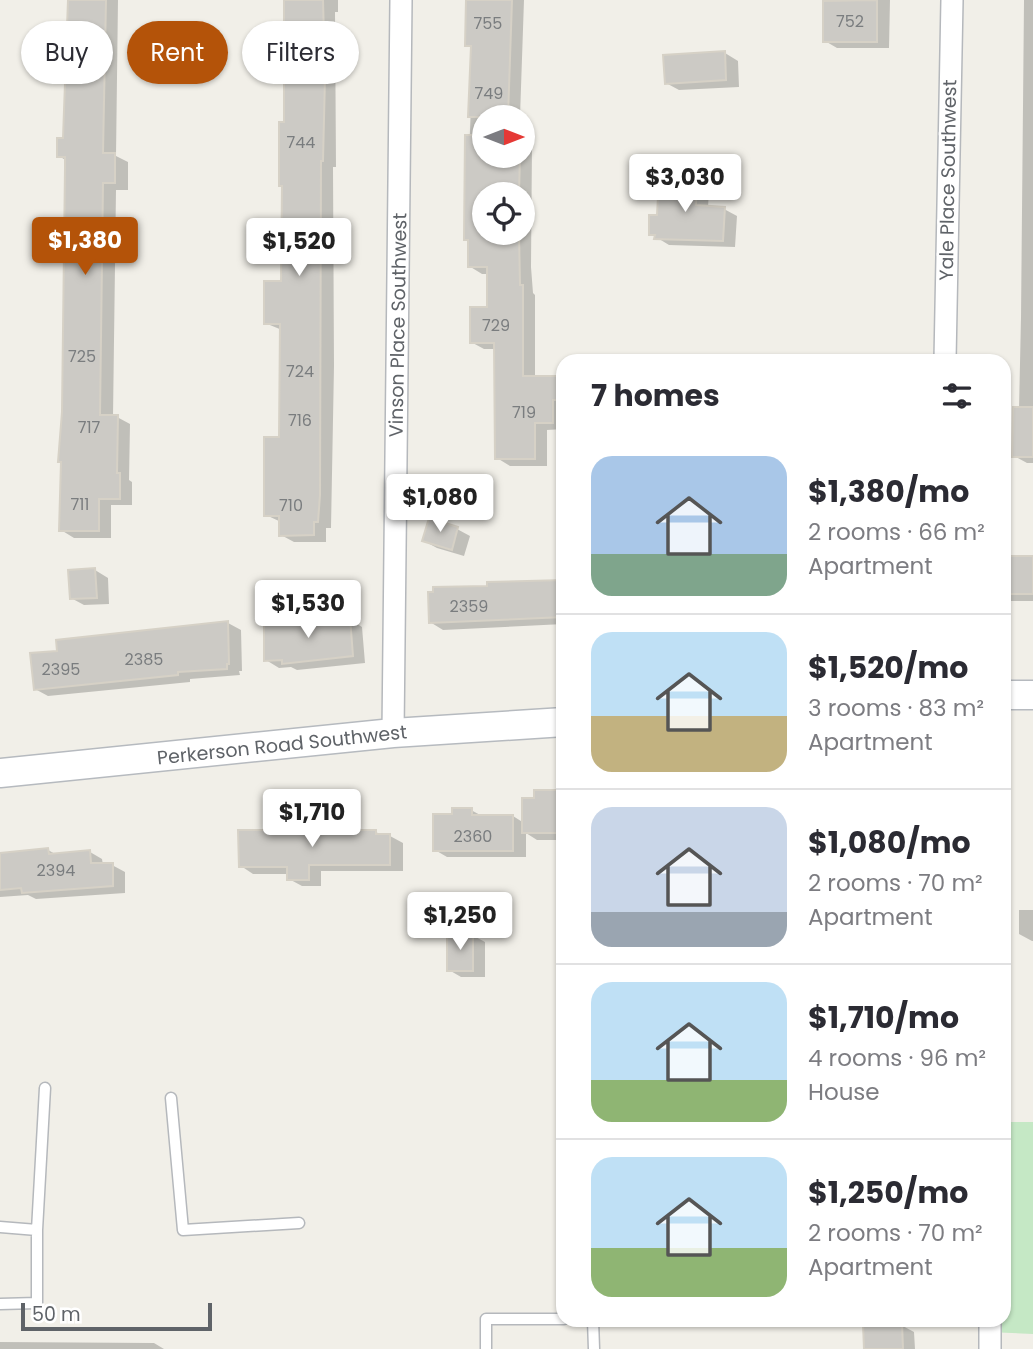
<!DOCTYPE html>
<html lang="en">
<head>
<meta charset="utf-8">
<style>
  :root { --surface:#fff; --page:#f7f7f7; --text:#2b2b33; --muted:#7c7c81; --line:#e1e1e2; --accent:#b45309 }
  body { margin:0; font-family:Poppins,sans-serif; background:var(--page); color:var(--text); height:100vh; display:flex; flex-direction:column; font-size:26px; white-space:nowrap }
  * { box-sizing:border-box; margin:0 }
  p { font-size:23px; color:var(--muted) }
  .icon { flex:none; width:38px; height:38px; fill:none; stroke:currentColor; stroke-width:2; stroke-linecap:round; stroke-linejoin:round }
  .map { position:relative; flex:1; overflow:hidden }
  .drawer { position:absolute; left:556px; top:354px; width:455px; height:973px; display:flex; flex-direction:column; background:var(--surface); border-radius:21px; box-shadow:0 2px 5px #0004 }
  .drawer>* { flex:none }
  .hud { position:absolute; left:21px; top:21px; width:430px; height:63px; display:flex; gap:14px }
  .needle { width:46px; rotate:90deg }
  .buttons { position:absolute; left:472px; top:105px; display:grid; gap:14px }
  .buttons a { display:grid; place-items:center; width:63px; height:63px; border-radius:50%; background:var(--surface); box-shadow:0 2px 5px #0004; font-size:35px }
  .scale { position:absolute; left:21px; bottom:18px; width:191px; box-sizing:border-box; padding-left:7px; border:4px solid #5f6368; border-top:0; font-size:19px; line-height:24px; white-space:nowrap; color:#5f6368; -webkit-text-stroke:5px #fff; paint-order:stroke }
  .price { position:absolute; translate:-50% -60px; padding:0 16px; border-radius:7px; background:#fff; color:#222; font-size:23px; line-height:46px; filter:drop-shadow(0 2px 4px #0008) }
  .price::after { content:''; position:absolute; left:50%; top:42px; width:21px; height:16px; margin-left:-10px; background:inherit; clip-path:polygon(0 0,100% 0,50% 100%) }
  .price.current { background:var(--accent); color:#fff }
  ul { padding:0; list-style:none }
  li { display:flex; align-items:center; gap:21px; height:175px; padding:0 35px }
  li+li { border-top:2px solid var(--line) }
  li span { display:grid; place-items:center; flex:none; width:196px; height:140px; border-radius:21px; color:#555 }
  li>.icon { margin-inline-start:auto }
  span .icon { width:84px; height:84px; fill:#fffc; stroke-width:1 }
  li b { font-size:30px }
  h2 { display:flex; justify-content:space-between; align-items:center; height:84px; padding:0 35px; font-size:30px }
  .chip { padding:0 24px; border-radius:32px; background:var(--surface); box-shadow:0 2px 5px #0004; font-size:24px; line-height:63px }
  .chip.current { background:var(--accent); color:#fff }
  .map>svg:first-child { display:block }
  .green { fill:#c5e8c5 }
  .shadow { fill:#0003; fill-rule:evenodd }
  .building { fill:#cccac5; stroke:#d6d1c6; stroke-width:2 }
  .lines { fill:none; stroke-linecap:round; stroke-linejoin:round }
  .lane-casing { stroke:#b5b8bc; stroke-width:13 }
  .street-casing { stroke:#b5b8bc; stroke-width:24 }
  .secondary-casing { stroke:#b6babf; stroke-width:31 }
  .lane { stroke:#fff; stroke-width:10 }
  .street { stroke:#fff; stroke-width:21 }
  .secondary { stroke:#fff; stroke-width:28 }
  .labels { text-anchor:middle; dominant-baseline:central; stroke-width:5; stroke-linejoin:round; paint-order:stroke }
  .number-label { font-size:16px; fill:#7a7d7f }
  .street-label { font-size:19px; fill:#5f6368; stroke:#fff }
</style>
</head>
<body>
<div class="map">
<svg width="1033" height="1349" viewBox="0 0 1033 1349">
  <rect width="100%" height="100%" fill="#f1efe8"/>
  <path class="green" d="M1005 1122H1033V1334L988 1332V1320H1004Z"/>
  <path class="shadow" d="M67 0H118L116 156 128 162V190H116L113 417H117L130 424 129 480 132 482V505H111V538H74L61 530 67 161 59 156 65 140 70 4Z
    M287 0H338V12H335L336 167H333L334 366 331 528H326V542H294L281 535V522L266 515 281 439 282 330 265 323 283 283Z
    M467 0H524L520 117H485V156H523V139L532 145 531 267 533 293 535 295V377H557L564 381V429L547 430V466H510L497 458 496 349H484L471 342 489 309V274H482L469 266V241L466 239 473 49 467 45ZM485 194H523V233H485Z
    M825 0H890L889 48H837L825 41Z
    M1024 0H1033V463H1027L1014 456 1019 409 1021 317Z
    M725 53 738 61 739 87 679 90 666 83Z
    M696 182 709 189 708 208 724 209 737 216 735 247 669 245 651 234 659 217Z
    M457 529 470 536 464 556 437 548 424 541Z
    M1004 558H1033V601H1004Z
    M95 570 108 578 109 604 84 605 71 598Z
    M564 582V624L443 630 430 622 489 587Z
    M349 619 362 627 365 663 297 670 291 667 279 668 266 660Z
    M228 623 241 630 242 671H239L240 675 190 679V682L48 696 35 689Z
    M559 792 564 794V840H537L526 833V857H447L435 850 453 816 471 810 482 816H513L524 823 536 800Z
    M349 825 361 832H376L383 836H390L403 843V871H321V886H302L289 879V874H253L241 866 320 832Z
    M48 850 57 855 90 852 102 859 103 865H112L125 872V893L36 899 28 895 0 897V854Z
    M1033 895V941H1032L1019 934V910H1033Z
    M472 935 485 942V977H461L449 970Z
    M901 1325 914 1332 915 1349H866Z
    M0 1342 154 1343 164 1349H0Z"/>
  <path class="building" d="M68 0H106L103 153H115V183H103L100 415H118L117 473H120V499H99V531H59L61 462H58L62 412 65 168V157H57V138H63Z
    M284 0H323L325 76 323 161H321L320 495 318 522H314V535L279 536V516H264V437H279L280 324H264V281H281L282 186H279V122H284Z
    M466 0H512L508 117H468L471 46H465Z
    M877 0V42H823V1Z
    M725 51 726 80 665 84 663 55Z
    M465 135H485V156H520L519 193H485V233H519L520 285H523V376H558V400H553V423H535V459H495L494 343H470V307H487V267H468V240H464Z
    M659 178 697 180 696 205 725 207 723 241 654 239 655 235H649V215H657Z
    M1013 407H1033V457H1012Z
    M429 518 458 527 452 550 422 541Z
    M1004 556H1033V594H1004Z
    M95 568 97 598 70 599 68 570Z
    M564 580V617L429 623 428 592H433V587L487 586V582Z
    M350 617 353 656 282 664V660L264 661V624Z
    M228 621 229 664H227V669L178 672V675L34 690 30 653 57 651 56 640Z
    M534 790H559V797H564V833H522V798H534Z
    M452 808H472V815H513V851H433V814H452Z
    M318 824H350V830H376V834H390V865H309V880H287V867H239L238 830H318Z
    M48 848 49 854 90 850 91 863H113V886L22 893 21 888 0 890V853Z
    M447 933H473V971H447Z
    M902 1323 903 1349H864L863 1324Z"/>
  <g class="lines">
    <defs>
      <path id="lane" d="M171 1098 183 1230 299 1223
        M0 1227 37 1230
        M0 1304 37 1303V1230L45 1088
        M593 1320 594 1349
        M486 1349V1319H564"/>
      <path id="street" d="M945 360 952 0
        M393 733 401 0
        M990 1320V1349"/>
      <path id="secondary" d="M1004 695H1033
        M0 773 393 733 564 722"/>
    </defs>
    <use href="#lane" class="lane-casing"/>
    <use href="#street" class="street-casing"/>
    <use href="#secondary" class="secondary-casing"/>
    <use href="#lane" class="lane"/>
    <use href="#street" class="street"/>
    <use href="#secondary" class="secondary"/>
  </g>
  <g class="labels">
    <g class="number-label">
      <text x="850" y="21">752</text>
      <text x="488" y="23">755</text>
      <text x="489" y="93">749</text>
      <text x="301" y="142">744</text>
      <text x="496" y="325">729</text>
      <text x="82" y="356">725</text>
      <text x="300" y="371">724</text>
      <text x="524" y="412">719</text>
      <text x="300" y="420">716</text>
      <text x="89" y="427">717</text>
      <text x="80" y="504">711</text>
      <text x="291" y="505">710</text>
      <text x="469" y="606">2359</text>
      <text x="144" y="659">2385</text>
      <text x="61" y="669">2395</text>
      <text x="473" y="836">2360</text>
      <text x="56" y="870">2394</text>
    </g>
    <g class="street-label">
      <text transform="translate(948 180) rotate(-89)">Yale Place Southwest</text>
      <text transform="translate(398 325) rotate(-89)">Vinson Place Southwest</text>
      <text transform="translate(282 745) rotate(-6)">Perkerson Road Southwest</text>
    </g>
  </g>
</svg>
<div class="buttons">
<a><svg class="needle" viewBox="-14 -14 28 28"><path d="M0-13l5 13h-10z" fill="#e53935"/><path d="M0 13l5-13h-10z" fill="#7c7c81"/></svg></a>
<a><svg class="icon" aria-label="locate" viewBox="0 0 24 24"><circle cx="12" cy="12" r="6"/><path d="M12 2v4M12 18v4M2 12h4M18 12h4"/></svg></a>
</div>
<div class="scale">50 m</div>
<b class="price" style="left:685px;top:214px">$3,030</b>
<b class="price current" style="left:85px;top:277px">$1,380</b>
<b class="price" style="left:299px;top:278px">$1,520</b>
<b class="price" style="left:440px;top:534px">$1,080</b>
<b class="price" style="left:308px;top:640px">$1,530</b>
<b class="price" style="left:312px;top:849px">$1,710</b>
<b class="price" style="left:460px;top:952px">$1,250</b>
<div class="hud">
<a class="chip">Buy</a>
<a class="chip current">Rent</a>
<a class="chip">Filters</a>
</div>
<section class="drawer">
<h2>7 homes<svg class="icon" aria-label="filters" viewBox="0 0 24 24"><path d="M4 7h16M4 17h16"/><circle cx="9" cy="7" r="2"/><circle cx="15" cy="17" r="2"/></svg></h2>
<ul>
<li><span style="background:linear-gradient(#a9c7e8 70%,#7fa58c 0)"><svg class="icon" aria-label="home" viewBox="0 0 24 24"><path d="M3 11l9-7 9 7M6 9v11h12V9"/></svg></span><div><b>$1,380/mo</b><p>2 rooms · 66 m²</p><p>Apartment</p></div></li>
<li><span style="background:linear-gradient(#bfe0f5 60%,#c2b280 0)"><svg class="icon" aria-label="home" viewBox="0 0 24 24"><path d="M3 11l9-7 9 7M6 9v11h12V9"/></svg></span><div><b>$1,520/mo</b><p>3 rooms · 83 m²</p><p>Apartment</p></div></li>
<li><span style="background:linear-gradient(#c9d6e8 75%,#9aa5b1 0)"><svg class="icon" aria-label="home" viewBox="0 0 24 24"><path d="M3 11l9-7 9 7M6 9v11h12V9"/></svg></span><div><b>$1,080/mo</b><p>2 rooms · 70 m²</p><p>Apartment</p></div></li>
<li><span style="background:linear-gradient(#bfe0f5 70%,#8fb573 0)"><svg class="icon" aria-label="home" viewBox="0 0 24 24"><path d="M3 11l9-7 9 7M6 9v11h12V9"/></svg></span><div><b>$1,710/mo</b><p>4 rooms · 96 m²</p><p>House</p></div></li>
<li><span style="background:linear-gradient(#bfe0f5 65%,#8fb573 0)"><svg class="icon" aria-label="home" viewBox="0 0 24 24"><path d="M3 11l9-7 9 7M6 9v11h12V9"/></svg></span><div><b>$1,250/mo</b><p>2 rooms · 70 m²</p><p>Apartment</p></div></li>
</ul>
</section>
</div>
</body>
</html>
